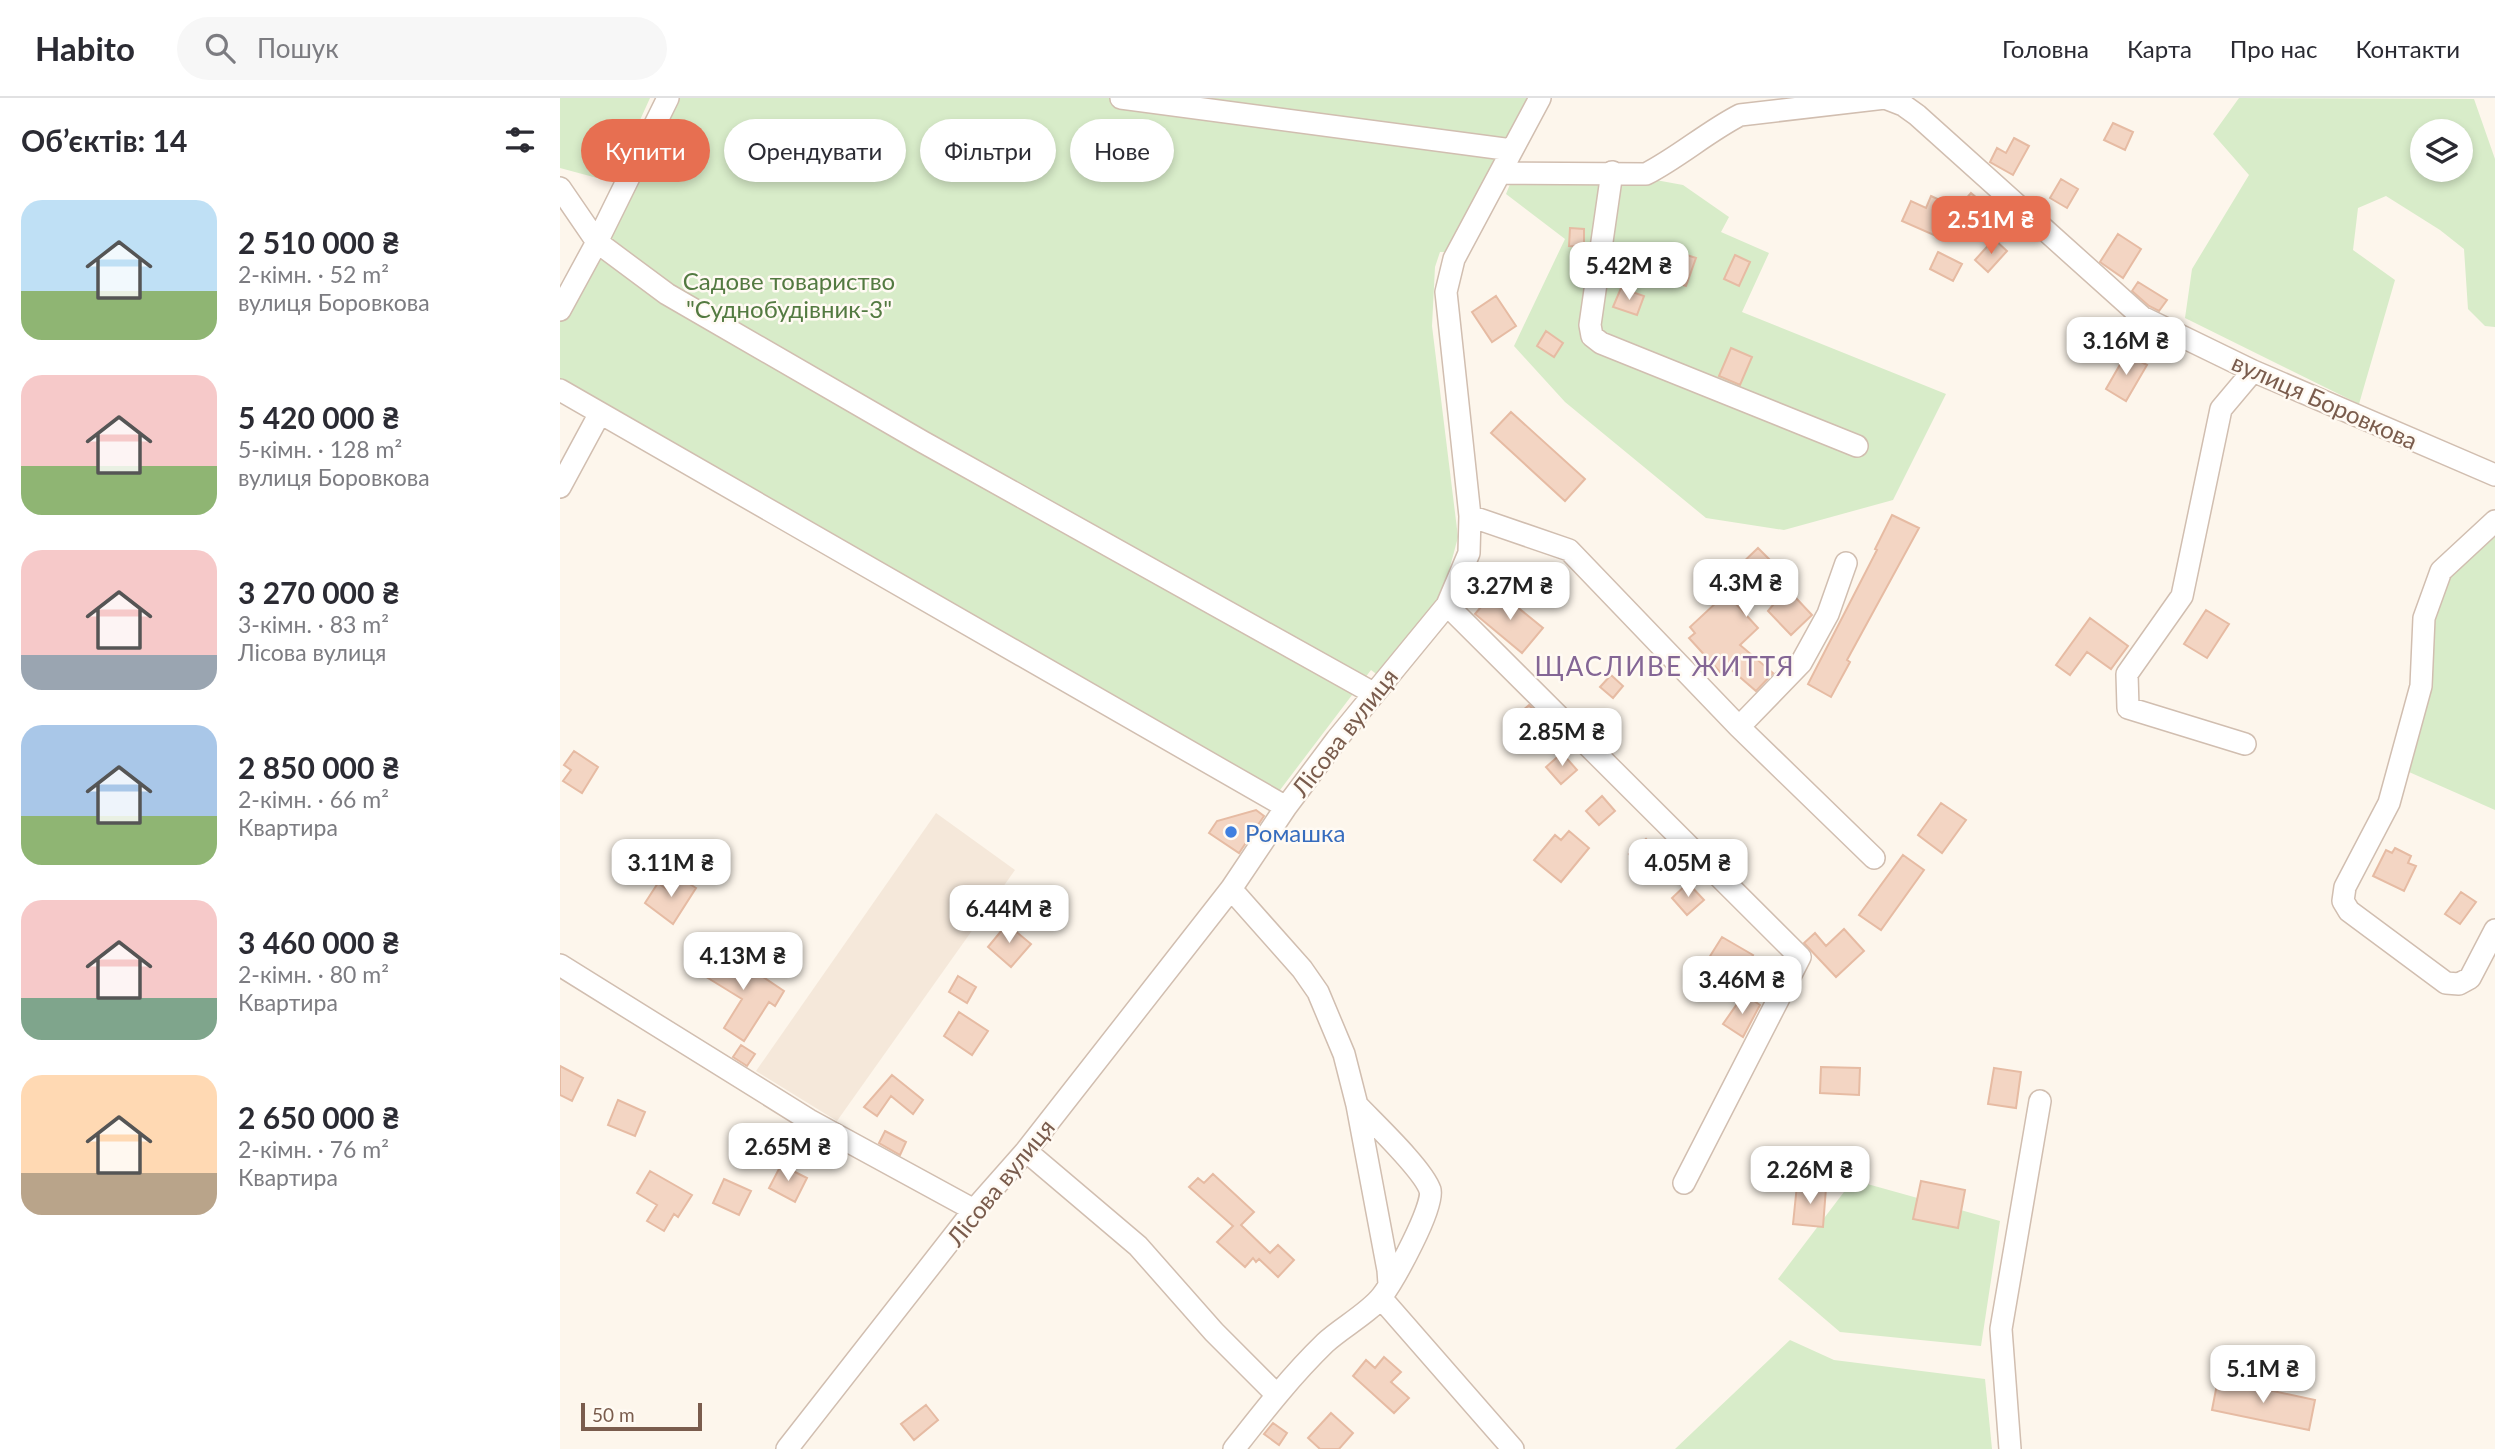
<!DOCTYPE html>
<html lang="uk">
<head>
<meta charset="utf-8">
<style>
  :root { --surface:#fff; --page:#f7f7f7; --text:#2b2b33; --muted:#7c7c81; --line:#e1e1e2; --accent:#e76f51 }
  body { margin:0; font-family:Lato,sans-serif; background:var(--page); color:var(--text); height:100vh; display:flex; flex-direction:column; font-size:26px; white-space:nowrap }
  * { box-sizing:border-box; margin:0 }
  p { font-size:23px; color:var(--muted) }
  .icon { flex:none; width:38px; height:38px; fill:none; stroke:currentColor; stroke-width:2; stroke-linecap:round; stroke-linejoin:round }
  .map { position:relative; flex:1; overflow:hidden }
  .sheet { display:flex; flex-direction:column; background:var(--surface); width:560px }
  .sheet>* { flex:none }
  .banner { position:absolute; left:21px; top:21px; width:665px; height:63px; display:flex; gap:14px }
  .tools { position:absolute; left:1850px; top:21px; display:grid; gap:14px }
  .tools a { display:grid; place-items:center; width:63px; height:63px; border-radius:50%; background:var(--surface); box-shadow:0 4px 10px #0003; font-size:35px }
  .scale { position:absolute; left:21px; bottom:18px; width:121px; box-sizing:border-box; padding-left:7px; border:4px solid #7a5c4d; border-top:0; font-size:19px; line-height:24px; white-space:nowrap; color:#7a5c4d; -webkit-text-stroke:5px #fffaf3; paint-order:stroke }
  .price { position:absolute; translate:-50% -60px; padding:0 16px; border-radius:14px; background:#fff; color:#222; font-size:23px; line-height:46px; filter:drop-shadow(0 2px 4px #0008) }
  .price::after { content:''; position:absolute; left:50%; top:42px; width:21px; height:16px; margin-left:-10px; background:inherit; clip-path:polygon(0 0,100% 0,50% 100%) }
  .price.current { background:var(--accent); color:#fff }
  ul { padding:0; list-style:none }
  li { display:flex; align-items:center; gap:21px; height:175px; padding:0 21px }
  li span { display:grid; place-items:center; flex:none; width:196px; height:140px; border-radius:21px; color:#555 }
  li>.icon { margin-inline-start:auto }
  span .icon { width:84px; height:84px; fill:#fffc; stroke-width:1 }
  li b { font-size:30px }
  h2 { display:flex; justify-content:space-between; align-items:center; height:84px; padding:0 21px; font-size:30px }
  .tag { padding:0 24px; border-radius:32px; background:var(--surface); box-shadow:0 4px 10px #0003; font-size:24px; line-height:63px }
  .tag.current { background:var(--accent); color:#fff }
  header { display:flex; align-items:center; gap:42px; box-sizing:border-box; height:98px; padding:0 35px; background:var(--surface); border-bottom:2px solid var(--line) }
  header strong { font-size:33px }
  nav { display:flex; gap:38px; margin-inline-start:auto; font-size:24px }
  .search { width:490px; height:63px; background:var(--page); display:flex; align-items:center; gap:18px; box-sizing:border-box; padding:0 24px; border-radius:38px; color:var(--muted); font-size:26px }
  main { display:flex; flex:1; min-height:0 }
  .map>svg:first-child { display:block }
  .residential { fill:#f5e8da }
  .green { fill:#d8ecc9; fill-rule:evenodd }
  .building { fill:#f3d5c3; stroke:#e6bba3; stroke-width:2 }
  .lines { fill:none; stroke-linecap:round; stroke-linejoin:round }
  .minor-casing { stroke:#d1beb0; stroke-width:24 }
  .minor { stroke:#fff; stroke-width:21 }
  .shop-dot { fill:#3f7fe0; stroke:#fffaf3; stroke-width:2.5 }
  .labels { text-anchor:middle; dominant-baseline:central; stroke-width:5; stroke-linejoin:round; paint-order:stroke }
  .park-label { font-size:24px; fill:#537a41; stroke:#fffaf3 }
  .street-label { font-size:24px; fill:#7a5c4d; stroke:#fffaf3 }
  .shop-label { font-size:24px; fill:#366cbe; stroke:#fffaf3; text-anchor:start }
  .neighbourhood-label { font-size:26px; letter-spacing:2px; fill:#846695; stroke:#fffaf3 }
</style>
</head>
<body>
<header>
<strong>Habito</strong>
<div class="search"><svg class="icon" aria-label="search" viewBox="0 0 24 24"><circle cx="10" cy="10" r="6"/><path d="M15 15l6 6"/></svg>Пошук</div>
<nav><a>Головна</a><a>Карта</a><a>Про нас</a><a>Контакти</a></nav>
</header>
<main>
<section class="sheet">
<h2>Об’єктів: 14<svg class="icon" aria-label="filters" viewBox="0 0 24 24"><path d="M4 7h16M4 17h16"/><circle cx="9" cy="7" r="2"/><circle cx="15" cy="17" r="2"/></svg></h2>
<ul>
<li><span style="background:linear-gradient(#bfe0f5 65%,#8fb573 0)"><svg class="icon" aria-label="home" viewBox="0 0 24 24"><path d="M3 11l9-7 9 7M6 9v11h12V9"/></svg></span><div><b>2 510 000 ₴</b><p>2-кімн. · 52 m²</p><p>вулиця Боровкова</p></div></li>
<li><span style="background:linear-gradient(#f6c9c9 65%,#8fb573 0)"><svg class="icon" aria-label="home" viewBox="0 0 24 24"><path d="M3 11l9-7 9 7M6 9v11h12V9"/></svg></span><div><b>5 420 000 ₴</b><p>5-кімн. · 128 m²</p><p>вулиця Боровкова</p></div></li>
<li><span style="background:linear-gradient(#f6c9c9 75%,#9aa5b1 0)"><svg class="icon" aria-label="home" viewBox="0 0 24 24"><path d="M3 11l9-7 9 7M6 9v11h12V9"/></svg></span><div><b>3 270 000 ₴</b><p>3-кімн. · 83 m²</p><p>Лісова вулиця</p></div></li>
<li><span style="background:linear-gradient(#a9c7e8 65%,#8fb573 0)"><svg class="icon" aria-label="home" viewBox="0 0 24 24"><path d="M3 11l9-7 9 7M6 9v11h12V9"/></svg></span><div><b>2 850 000 ₴</b><p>2-кімн. · 66 m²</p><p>Квартира</p></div></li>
<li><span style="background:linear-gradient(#f6c9c9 70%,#7fa58c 0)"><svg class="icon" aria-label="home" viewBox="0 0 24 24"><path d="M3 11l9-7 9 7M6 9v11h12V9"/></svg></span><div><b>3 460 000 ₴</b><p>2-кімн. · 80 m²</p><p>Квартира</p></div></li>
<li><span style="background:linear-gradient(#ffd9b3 70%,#b9a48a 0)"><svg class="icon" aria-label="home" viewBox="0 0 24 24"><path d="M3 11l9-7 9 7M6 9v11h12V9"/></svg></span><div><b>2 650 000 ₴</b><p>2-кімн. · 76 m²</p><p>Квартира</p></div></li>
</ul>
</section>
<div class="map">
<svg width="1935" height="1351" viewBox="0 0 1935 1351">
  <rect width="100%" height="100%" fill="#fdf6ec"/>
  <path class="residential" d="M376 715 455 772 277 1023 196 973Z"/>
  <path class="green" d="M0 0H90L52 84 0 70Z
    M106 0H967L886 154H880L875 169 872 228 898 439 882 499 819 578 811 572 717 696 0 292V208Z
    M1679 0 1914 1 1935 61V229L1925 228 1908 211 1904 151 1880 132 1826 98 1798 110 1793 152 1835 182 1799 306 1625 220 1632 171 1689 77 1653 36ZM1862 33H1900V72H1862Z
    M955 74H1052L1123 87 1169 119 1161 134 1209 155 1182 214 1386 296 1333 402 1224 432 1146 420 1005 304 954 248 1005 141 946 96Z
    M1935 439V712L1849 674 1869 590 1874 525 1889 480Z
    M1293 1082 1440 1123 1421 1248 1280 1234 1218 1181Z
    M1230 1242 1274 1262 1425 1281 1432 1351H1115Z"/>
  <path class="building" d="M1553 25 1573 34 1565 52 1544 42Z
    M1454 40 1469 48 1453 77 1430 64 1437 50 1446 55Z
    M1501 81 1518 91 1507 110 1490 100Z
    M1411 95 1430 111 1411 134 1392 117Z
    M1371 98 1395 109 1383 135 1376 138 1342 123 1351 103 1366 110Z
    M1010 130 1024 131V149L1009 148Z
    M1558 136 1581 151 1563 180 1540 164Z
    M1434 141 1447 153 1428 174 1415 162Z
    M1108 151 1136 160 1126 188 1099 179Z
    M1378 154 1402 166 1393 183 1370 171Z
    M1175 157 1190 164 1179 188 1164 181Z
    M1578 184 1607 202 1599 213 1589 208 1572 193Z
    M1061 190 1084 198 1077 217 1053 209Z
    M936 198 956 228 932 244 912 214Z
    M986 233 1003 245 994 259 977 248Z
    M1171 250 1192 259 1180 287 1159 278Z
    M1566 256 1587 267 1566 303 1546 291Z
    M951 314 1025 381 1005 403 931 335Z
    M1332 417 1359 430 1287 562 1290 564 1271 599 1248 586 1317 452 1315 451Z
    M1198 450 1224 476 1219 482 1252 517 1231 537 1208 513 1213 507 1194 487 1175 505 1198 530 1180 547 1213 575 1196 593 1167 568 1160 574 1129 540 1135 535 1130 529 1157 504 1153 499 1180 474 1177 470Z
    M940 495 983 530 962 555 915 516 927 502 932 506Z
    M1646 512 1669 526 1647 560 1624 546Z
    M1530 520 1568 548 1551 571 1527 554 1510 577 1496 567Z
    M1051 577 1063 588 1053 600 1040 589Z
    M969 607 989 627 966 648 946 627Z
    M14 653 38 669 22 695 3 683 11 672 4 667Z
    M1002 655 1017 672 1001 686 986 669Z
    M1042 698 1055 713 1039 727 1026 713Z
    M1381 705 1406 722 1382 755 1358 737Z
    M696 712 704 718 679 755 649 735 657 723Z
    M1009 733 1029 750 1001 784 974 762 995 737 1001 742Z
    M1086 741 1101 757 1083 773 1069 756Z
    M1835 750 1851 758 1848 765 1856 768 1844 793 1813 778 1826 752 1832 755Z
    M1343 757 1364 772 1321 832 1299 817Z
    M117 778 136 790 113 826 85 805 98 785 108 792Z
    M1128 785 1144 802 1127 817 1112 800Z
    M1901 794 1916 804 1900 826 1885 816Z
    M447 826 471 846 451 869 428 849Z
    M1284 831 1304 853 1276 879 1244 845 1255 835 1266 848Z
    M1162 839 1193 857 1172 890 1142 871Z
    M160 850 224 893 215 908 209 904 184 943 164 930 182 901 143 877Z
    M398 878 416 889 407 905 389 894Z
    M1184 896 1200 907 1183 939 1163 926Z
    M399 914 428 933 412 957 384 938Z
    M181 947 195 956 187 968 173 959Z
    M0 968 23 980 12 1003 0 997Z
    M1261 969 1300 970 1299 997 1260 995Z
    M1434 970 1461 974 1456 1010 1428 1006Z
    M332 977 363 1002 353 1016 331 998 317 1018 304 1009Z
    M58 1002 85 1014 75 1038 48 1027Z
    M325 1033 346 1044 340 1057 319 1045Z
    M221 1067 247 1080 235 1104 209 1090Z
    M90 1073 132 1097 118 1119 114 1116 104 1133 87 1123 97 1107 77 1095Z
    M653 1076 694 1114 681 1127 710 1155 718 1147 734 1162 718 1179 699 1161 696 1164 693 1160 685 1169 657 1144 673 1128 629 1089 638 1080 644 1085Z
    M164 1081 191 1093 179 1117 153 1105Z
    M1361 1083 1405 1092 1398 1130 1353 1121Z
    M1237 1087 1266 1090 1263 1129 1233 1126Z
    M824 1259 841 1274 831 1284 849 1300 834 1315 793 1278 806 1262 815 1270Z
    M1658 1281 1755 1302 1749 1332 1652 1312Z
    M366 1307 378 1322 354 1342 341 1326Z
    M771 1315 793 1335 779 1351H760L748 1340Z
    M713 1325 727 1335 719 1347 704 1336Z"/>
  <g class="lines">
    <defs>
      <path id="minor" d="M561 0 952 52
        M1052 74 1030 227 1032 238 1041 245 1297 348
        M941 75 1086 76C1119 59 1147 34 1180 17L1325 0 1343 7 1357 17 1582 219 1693 273 1935 377
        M0 90 37 144 107 196 363 344 813 595
        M0 212 37 144 108 0
        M0 292 726 709
        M0 389 40 315
        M910 418 1009 452 1179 629 1241 565 1268 516 1286 465
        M1935 423 1881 473 1864 520 1861 588 1829 705 1785 789 1783 803 1789 813 1886 885 1899 886 1910 880 1935 832
        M887 507 1240 859 1124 1085
        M1179 629 1314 760
        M1685 646 1568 610 1567 576 1622 498 1661 311 1693 273
        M671 791 742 871 758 894 784 956 797 1007 828 1172 829 1186
        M0 867 249 1022 414 1112
        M466 1053 578 1148 654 1234 716 1296
        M821 1200 953 1351
        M227 1351 414 1112 466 1053 671 791 726 709 777 641 887 507 909 455 910 418 886 194 894 161 980 0
        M674 1351C703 1314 731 1278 765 1245 781 1230 809 1215 822 1198 834 1182 875 1108 870 1092 863 1071 814 1025 797 1007
        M1450 1351 1441 1231 1480 1003"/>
    </defs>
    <use href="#minor" class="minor-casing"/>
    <use href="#minor" class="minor"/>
  </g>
  <circle class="shop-dot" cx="671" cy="734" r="7"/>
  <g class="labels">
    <g class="park-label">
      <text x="229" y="182">Садове товариство<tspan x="229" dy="28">"Суднобудівник-3"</tspan></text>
    </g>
    <g class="street-label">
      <text transform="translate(1765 303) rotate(24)">вулиця Боровкова</text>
      <text transform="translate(784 634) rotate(-52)">Лісова вулиця</text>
      <text transform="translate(440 1084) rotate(-51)">Лісова вулиця</text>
    </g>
    <g class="shop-label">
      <text x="685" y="734">Ромашка</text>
    </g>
    <g class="neighbourhood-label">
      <text x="1105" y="568">ЩАСЛИВЕ ЖИТТЯ</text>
    </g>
  </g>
</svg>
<div class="tools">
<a><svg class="icon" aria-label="layers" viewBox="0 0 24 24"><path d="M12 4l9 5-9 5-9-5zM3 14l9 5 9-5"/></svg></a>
</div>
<div class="scale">50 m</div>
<b class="price current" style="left:1431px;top:158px">2.51M ₴</b>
<b class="price" style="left:1069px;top:204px">5.42M ₴</b>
<b class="price" style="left:1566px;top:279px">3.16M ₴</b>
<b class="price" style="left:1186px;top:521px">4.3M ₴</b>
<b class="price" style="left:950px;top:524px">3.27M ₴</b>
<b class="price" style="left:1002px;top:670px">2.85M ₴</b>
<b class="price" style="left:111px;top:801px">3.11M ₴</b>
<b class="price" style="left:1128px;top:801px">4.05M ₴</b>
<b class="price" style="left:449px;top:847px">6.44M ₴</b>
<b class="price" style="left:183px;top:894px">4.13M ₴</b>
<b class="price" style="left:1182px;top:918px">3.46M ₴</b>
<b class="price" style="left:228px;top:1085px">2.65M ₴</b>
<b class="price" style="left:1250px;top:1108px">2.26M ₴</b>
<b class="price" style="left:1703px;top:1307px">5.1M ₴</b>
<div class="banner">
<a class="tag current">Купити</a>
<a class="tag">Орендувати</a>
<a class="tag">Фільтри</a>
<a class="tag">Нове</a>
</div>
</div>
</main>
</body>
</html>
